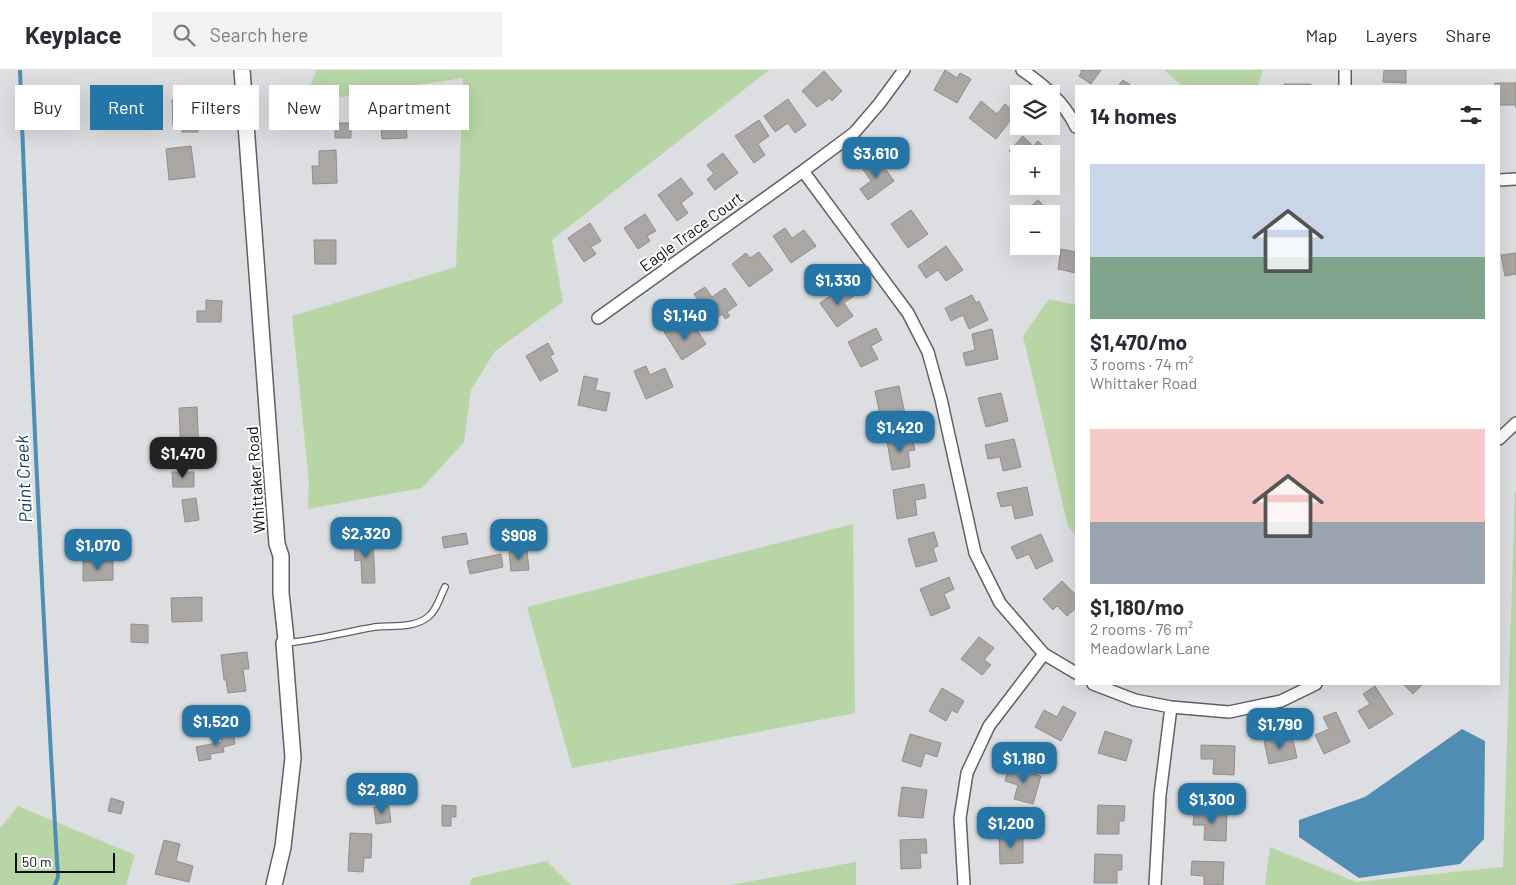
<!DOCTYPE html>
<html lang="en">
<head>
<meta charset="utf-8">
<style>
  :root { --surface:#fff; --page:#f2f2f3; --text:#2b2b33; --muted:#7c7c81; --line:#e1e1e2; --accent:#2675a7 }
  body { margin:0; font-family:Barlow,sans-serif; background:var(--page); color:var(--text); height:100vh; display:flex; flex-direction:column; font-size:19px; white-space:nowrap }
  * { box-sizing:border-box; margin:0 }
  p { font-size:16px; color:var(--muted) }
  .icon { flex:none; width:28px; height:28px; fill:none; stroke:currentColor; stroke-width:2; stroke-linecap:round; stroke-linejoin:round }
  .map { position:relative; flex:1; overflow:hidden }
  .details { position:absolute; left:1075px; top:15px; width:425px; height:600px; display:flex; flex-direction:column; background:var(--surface); border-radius:0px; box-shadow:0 5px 20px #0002 }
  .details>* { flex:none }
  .banner { position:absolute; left:15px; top:15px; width:475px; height:45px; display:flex; gap:10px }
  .controls { position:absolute; left:1010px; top:15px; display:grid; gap:10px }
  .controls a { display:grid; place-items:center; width:50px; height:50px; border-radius:0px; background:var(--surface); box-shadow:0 5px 20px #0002; font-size:25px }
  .scale { position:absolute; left:15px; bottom:12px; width:100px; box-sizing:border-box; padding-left:5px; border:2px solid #0e0f10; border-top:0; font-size:14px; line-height:18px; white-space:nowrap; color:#0e0f10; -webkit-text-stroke:4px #fff; paint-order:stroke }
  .price { position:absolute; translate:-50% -42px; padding:0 11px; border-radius:10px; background:var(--accent); color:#fff; font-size:16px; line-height:32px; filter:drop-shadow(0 1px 2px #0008) }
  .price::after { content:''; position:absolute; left:50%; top:30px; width:15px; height:11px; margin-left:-8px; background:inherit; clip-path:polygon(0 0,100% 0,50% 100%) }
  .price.active { background:#222; color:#fff }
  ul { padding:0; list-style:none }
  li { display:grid; align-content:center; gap:10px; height:265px; padding:0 15px }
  li span { display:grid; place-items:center; height:155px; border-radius:0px; color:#555 }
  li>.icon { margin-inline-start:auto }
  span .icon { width:90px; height:90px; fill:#fffc; stroke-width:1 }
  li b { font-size:21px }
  h2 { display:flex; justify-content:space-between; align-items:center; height:60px; padding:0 15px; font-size:21px }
  .chip { padding:0 18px; border-radius:0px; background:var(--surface); box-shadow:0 5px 20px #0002; font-size:18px; line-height:45px }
  .chip.active { background:var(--accent); color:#fff }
  header { display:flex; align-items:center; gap:30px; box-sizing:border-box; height:70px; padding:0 25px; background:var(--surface); border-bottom:1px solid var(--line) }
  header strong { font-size:24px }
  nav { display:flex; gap:28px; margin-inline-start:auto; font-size:18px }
  .search { width:350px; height:45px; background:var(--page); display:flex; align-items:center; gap:12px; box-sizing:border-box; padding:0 18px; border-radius:0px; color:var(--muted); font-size:19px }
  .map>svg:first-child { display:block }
  .green { fill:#b8d5a6 }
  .water { fill:#508db4 }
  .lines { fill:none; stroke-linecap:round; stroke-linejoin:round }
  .stream { stroke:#508db4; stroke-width:4 }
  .building { fill:#a9a6a4; stroke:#918e8b }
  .service-casing { stroke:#616164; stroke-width:8 }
  .minor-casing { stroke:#616164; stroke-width:14 }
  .secondary-casing { stroke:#616164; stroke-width:18 }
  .service { stroke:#fff; stroke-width:5.5 }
  .minor { stroke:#fff; stroke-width:11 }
  .secondary { stroke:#fff; stroke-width:15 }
  .labels { text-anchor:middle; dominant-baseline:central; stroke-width:4; stroke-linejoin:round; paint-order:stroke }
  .street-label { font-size:16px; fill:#0e0f10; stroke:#fff }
  .water-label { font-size:18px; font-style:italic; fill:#0d405c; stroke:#fff }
</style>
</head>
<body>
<header>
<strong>Keyplace</strong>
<div class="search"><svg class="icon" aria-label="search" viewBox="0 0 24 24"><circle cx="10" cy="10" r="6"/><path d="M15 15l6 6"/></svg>Search here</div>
<nav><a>Map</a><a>Layers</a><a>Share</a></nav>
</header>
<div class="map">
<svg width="1516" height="815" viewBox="0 0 1516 815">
  <rect width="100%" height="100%" fill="#dddee1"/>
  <path class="green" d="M317 0H769L552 170 563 232 495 281 471 320 464 372 422 418 308 439 309 412 292 246 456 197 463 8 303 33Z
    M1164 0H1263L1258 16H1182Z
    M1049 229 1076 235V467L1068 456 1023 266Z
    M1515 422H1516V815H1265L1270 777 1356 812 1503 797Z
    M853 454 855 643 572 698 527 537Z
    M18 736 135 785 126 815H0V758Z
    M547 791 571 815H469L472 808Z
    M856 792V815H730Z"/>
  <path class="water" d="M1462 659 1485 671 1484 769 1460 794 1359 808 1299 767V750L1365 727Z"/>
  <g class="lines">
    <path class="stream" d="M20 0C30 269 42 538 58 807L55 815"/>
  </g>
  <path class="building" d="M945 0 957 8 960 3 971 9 957 33 934 20Z
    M1080 0H1101L1091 14 1079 6 1082 1Z
    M1384 0H1406V13L1383 12Z
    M824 1 842 21 832 31 830 28 817 37 802 21Z
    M1123 10 1132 16H1118Z
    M1495 13H1516V38V35H1499V16H1495Z
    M1284 14H1311V16H1284Z
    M197 21 198 62H182V56H173L172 30 176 29 175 22Z
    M788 29 806 55 795 63 788 53 775 62 764 46Z
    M981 31 997 44 1005 34 1016 43 996 69 969 48Z
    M759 50 769 66 758 74 765 85 754 93 735 66Z
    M335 53H351V68H335Z
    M406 53 407 68 382 69 381 54Z
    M1023 66 1033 76 1038 71 1047 80 1044 84H1019V90L1009 81Z
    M191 76 195 107 169 110 166 79Z
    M336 80 337 113 313 114 312 96H319V81Z
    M723 83 738 103 715 120 707 109 714 104 707 95Z
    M877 87 894 111 868 130 860 119 871 111 862 98Z
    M681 108 693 124 681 133 688 143 677 151 658 125Z
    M1038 130 1051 144H1022Z
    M911 140 928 164 908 178 891 154Z
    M645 144 656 161 647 166 650 171 638 179 624 158Z
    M590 153 601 171 591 177 596 184 584 192 568 168Z
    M785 158 792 168 804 160 816 176 791 193 773 166Z
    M314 170H336V194H315Z
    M946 176 963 200 946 211 938 200 926 208 918 196Z
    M1061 179 1076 182V203L1058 199Z
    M759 182 773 200 749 217 732 194 746 183 750 188Z
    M1516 183V204L1505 206 1501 185Z
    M846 215 854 226 844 233 853 246 837 257 820 233Z
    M705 217 712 227 725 218 737 235 727 242 730 246 725 249 722 244 713 251 694 224Z
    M972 225 976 233 979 231 988 250 969 259 963 245 951 251 945 238Z
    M206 230 222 231 221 252H197V241H206Z
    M675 255 681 264 694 255 706 274 682 290 664 262Z
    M876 258 882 270 871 276 878 289 861 297 848 272Z
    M992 259 998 289 966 296 963 283 975 280 972 264Z
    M548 273 554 284 550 286 558 301 540 311 526 286Z
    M646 296 650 305 665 298 673 317 646 329 634 301Z
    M584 306 598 309 595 320 610 323 606 341 578 335Z
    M899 316 905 344 881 349 875 321Z
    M1001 323 1008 351 986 357 978 328Z
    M197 337 199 384 181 385 179 338Z
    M912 367 915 380 908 381 910 397 892 400 887 371Z
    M1014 369 1021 397 1003 401 1000 387 988 389 985 375Z
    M172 402H194V417H173Z
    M924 414 926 428 915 430 917 445 897 449 893 420Z
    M1027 417 1033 445 1015 449 1012 435 1001 437 997 423Z
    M196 428 199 450 185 452 182 430Z
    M934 462 938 476 933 478 937 491 916 497 908 469Z
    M466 463 468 474 444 478 442 467Z
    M1041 464 1053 491 1036 499 1029 484 1017 489 1011 477Z
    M373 468 375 513H362L361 490 355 491 354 469Z
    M527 480 529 500 511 501 509 482Z
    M501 484 503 497 470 504 467 491Z
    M83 491H113V510L83 511Z
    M949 507 954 519 944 524 950 538 931 546 920 519Z
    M1062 511 1076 525V538L1067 546 1057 536 1053 540 1043 529Z
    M202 527V551L172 552 171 528Z
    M131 554 148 555V573L131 572Z
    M979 567 994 578 984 590 991 595 982 605 961 589Z
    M247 582 249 599H243L246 621 228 623 226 610H224L221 585Z
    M1403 614H1423L1413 624Z
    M1375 616 1393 644 1369 659 1358 641 1370 634 1363 624Z
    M942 618 964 631 957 643 952 640 946 651 929 641Z
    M1063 636 1076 643 1061 671 1035 657 1044 640 1057 647Z
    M1336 642 1350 672 1324 684 1315 665 1329 659 1323 647Z
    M233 661 235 674 223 677 224 682 210 684 211 689 199 691 196 677 222 672 220 663Z
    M1105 661 1132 670 1126 691 1098 683Z
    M910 664 941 673 937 687 925 683 921 697 902 691Z
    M1292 666 1297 688 1269 694 1264 671Z
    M1201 675 1235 676 1234 705 1213 704 1214 689H1201Z
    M1009 697 1041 706 1033 734 1014 729 1018 715 1005 711Z
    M902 717 927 720 923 748 898 746Z
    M111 728 124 732 121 744 108 741Z
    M442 735 456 736V747H451V756H442Z
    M1098 735 1125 736 1124 751H1119V764H1097Z
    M389 736 391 752 376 754 374 737Z
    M1194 742H1227L1226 771 1204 770 1205 755H1193Z
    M350 763 372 764 371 788H364L363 802 348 801Z
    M999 764H1023V793L1000 794Z
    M926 769 927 783H920L921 798 901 799 900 770Z
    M164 770 180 774 176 791 193 796 189 812 155 804Z
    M1095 784 1122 785V800H1117V813H1094Z
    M1192 791 1224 792 1223 815H1204V806L1191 805Z"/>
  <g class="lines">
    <defs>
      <path id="service" d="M286 573C316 570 345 562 375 557 391 555 413 559 428 547 437 540 440 527 445 517"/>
      <path id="minor" d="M1022 0C1044 15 1064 32 1076 57
        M1345 0V16
        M803 101 908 243 928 282 941 329 975 483 1000 533 1044 584 1076 603
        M1499 110 1516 109
        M598 248 803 101 854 63 879 34 904 0
        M1499 369 1516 353
        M1093 614 1135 630 1171 637 1229 642 1281 631 1316 614
        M964 815 960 748 967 703 989 656 1044 584
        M1155 815 1160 725 1171 637"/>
      <path id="secondary" d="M242 0 277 474 281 486V523L286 569 284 573 293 688 283 777 274 815"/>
    </defs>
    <use href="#service" class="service-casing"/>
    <use href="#minor" class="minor-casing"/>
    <use href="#secondary" class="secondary-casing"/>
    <use href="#service" class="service"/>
    <use href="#minor" class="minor"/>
    <use href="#secondary" class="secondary"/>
  </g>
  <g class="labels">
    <g class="street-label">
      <text transform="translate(691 161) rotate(-36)">Eagle Trace Court</text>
      <text transform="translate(255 410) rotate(-94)">Whittaker Road</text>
    </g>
    <g class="water-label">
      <text transform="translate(23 409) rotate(-93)">Paint Creek</text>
    </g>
  </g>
</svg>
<div class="controls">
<a><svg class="icon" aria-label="layers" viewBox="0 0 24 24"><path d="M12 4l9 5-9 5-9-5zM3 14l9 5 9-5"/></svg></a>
<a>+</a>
<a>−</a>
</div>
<div class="scale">50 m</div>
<b class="price" style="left:876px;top:109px">$3,610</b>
<b class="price" style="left:838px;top:236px">$1,330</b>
<b class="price" style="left:685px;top:271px">$1,140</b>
<b class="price" style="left:900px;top:383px">$1,420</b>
<b class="price active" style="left:183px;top:409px">$1,470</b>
<b class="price" style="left:366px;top:489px">$2,320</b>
<b class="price" style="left:519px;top:491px">$908</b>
<b class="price" style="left:98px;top:501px">$1,070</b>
<b class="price" style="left:216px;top:677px">$1,520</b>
<b class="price" style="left:1280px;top:680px">$1,790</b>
<b class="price" style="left:1024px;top:714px">$1,180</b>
<b class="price" style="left:382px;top:745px">$2,880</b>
<b class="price" style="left:1212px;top:755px">$1,300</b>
<b class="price" style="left:1011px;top:779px">$1,200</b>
<div class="banner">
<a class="chip">Buy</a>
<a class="chip active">Rent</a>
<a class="chip">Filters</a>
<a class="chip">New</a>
<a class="chip">Apartment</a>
</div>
<section class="details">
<h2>14 homes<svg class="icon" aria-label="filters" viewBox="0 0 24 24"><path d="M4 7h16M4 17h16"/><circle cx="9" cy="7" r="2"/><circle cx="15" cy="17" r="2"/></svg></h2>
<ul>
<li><span style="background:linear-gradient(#c9d6e8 60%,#7fa58c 0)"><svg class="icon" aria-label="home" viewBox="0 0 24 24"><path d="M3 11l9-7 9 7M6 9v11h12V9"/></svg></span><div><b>$1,470/mo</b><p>3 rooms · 74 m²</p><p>Whittaker Road</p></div></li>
<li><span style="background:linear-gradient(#f6c9c9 60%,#9aa5b1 0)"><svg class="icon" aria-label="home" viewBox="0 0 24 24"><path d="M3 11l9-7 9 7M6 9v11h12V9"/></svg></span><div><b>$1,180/mo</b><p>2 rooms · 76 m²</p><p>Meadowlark Lane</p></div></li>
</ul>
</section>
</div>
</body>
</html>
